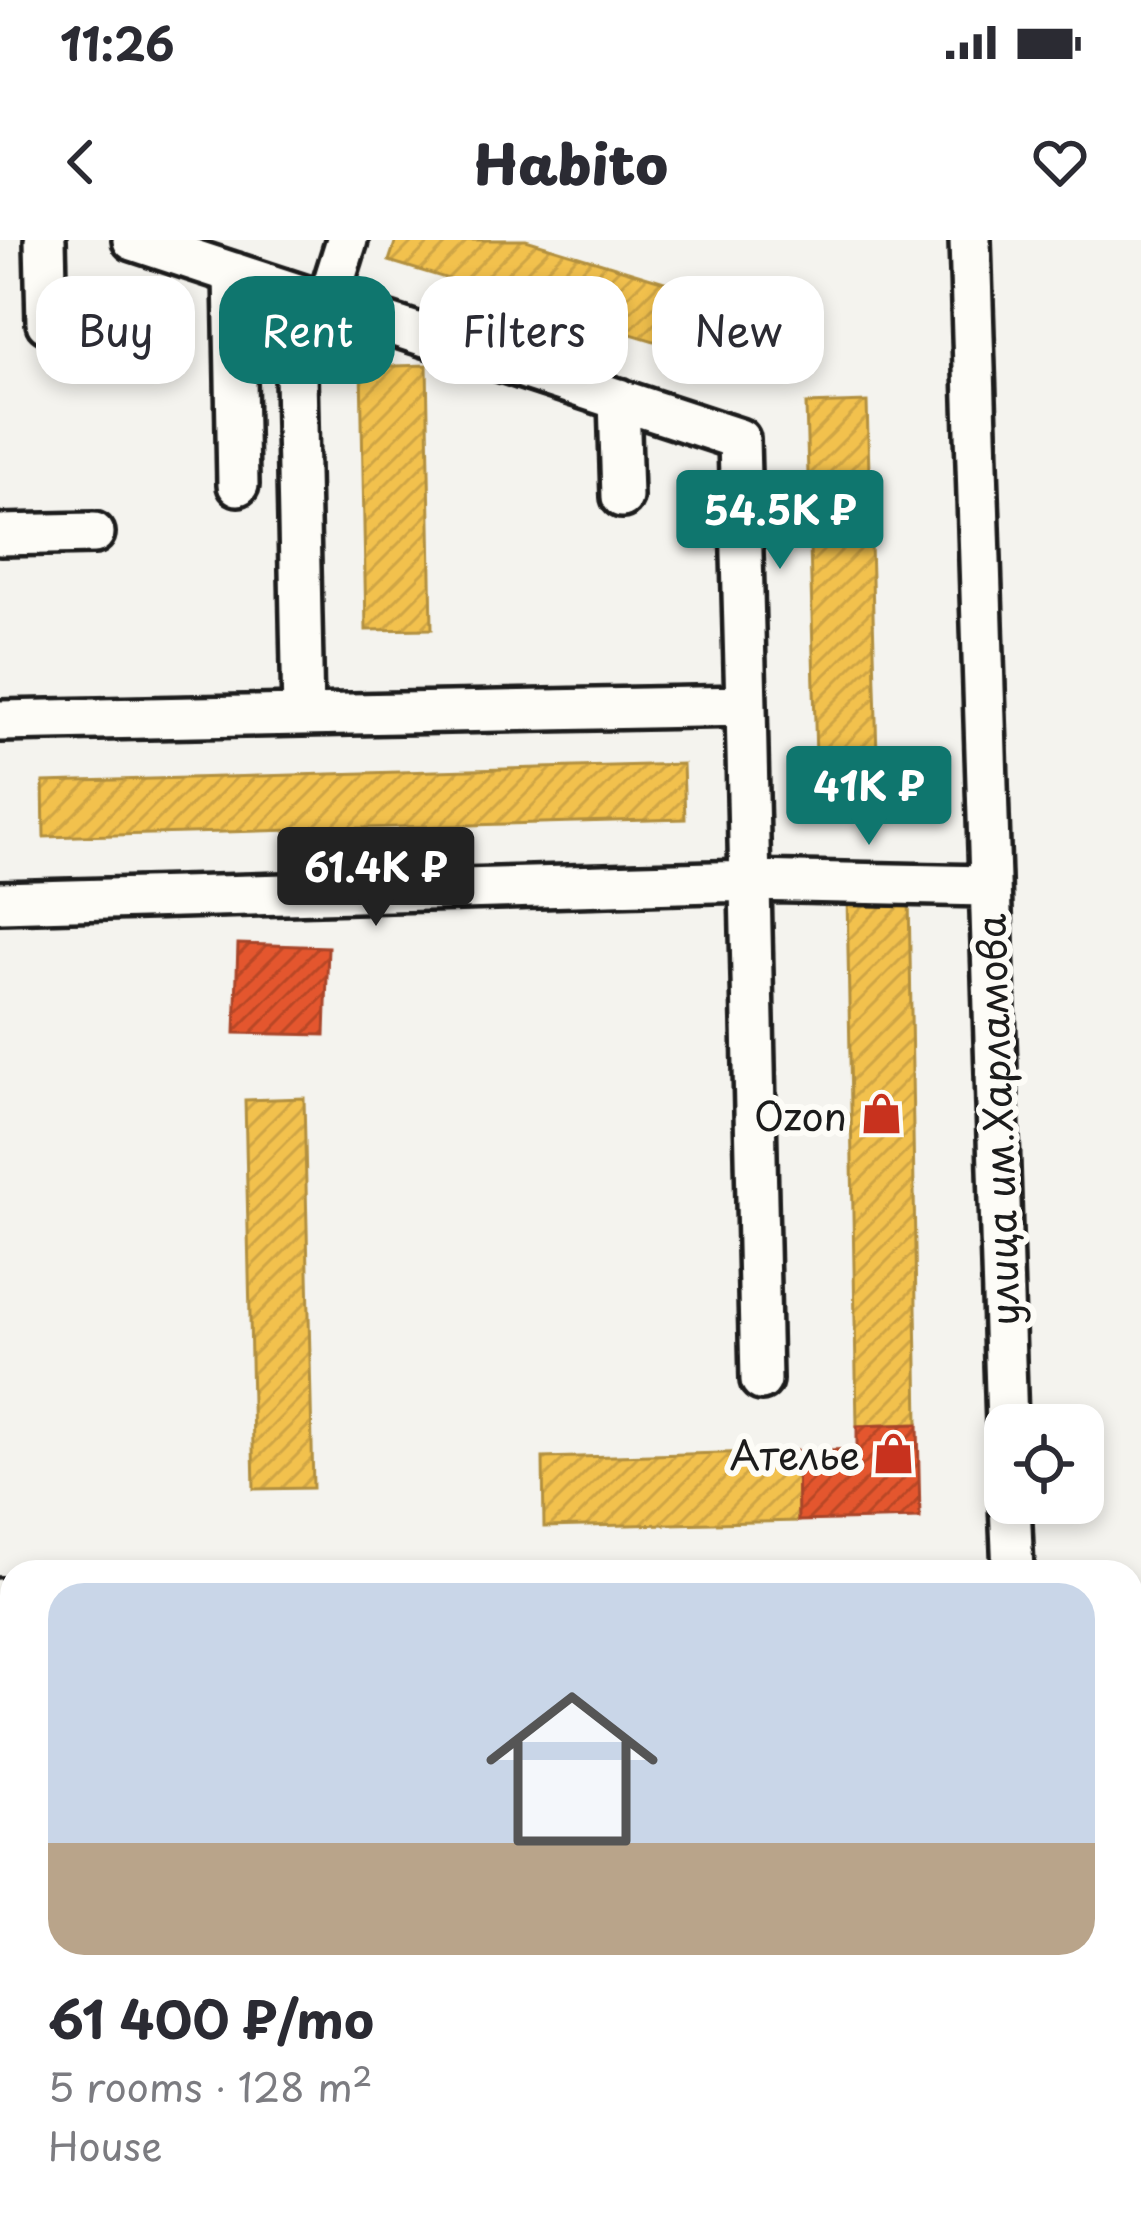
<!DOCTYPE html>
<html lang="en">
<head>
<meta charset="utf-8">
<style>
  :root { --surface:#fff; --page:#f7f7f7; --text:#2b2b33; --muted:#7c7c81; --line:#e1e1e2; --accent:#0f766e }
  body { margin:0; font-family:"Playpen Sans",sans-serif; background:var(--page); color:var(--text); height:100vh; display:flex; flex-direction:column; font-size:45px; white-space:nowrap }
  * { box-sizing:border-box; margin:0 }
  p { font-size:39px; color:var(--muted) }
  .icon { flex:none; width:66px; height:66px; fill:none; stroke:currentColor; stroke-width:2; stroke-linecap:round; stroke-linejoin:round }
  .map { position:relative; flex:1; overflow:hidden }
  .sheet { position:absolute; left:0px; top:1320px; width:1143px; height:660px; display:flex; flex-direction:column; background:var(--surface); border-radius:36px 36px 0 0; box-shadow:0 6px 18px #0003 }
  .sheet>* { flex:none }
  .banner { position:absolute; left:36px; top:36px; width:1071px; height:108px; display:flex; gap:24px }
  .buttons { position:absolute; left:984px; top:1164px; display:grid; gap:24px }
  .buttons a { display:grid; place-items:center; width:120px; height:120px; border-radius:24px; background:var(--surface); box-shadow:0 6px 18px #0003; font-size:60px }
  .price { position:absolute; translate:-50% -102px; padding:0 27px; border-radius:12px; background:var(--accent); color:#fff; font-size:39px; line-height:78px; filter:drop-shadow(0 3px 6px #0008) }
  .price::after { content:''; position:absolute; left:50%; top:72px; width:36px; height:27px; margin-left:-18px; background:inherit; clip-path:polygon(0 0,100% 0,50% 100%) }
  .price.selected { background:#222; color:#fff }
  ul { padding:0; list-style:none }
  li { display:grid; align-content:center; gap:24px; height:636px; padding:0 48px }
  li+li { border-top:3px solid var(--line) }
  li span { display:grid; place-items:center; height:372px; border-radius:36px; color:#555 }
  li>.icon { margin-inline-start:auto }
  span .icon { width:216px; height:216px; fill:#fffc; stroke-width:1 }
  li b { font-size:51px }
  .tag { padding:0 42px; border-radius:36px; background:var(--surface); box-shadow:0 6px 18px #0003; font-size:42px; line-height:108px }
  .tag.selected { background:var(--accent); color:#fff }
  .status { display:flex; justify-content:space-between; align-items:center; height:84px; padding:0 60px; background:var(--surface); direction:ltr }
  .status svg { height:33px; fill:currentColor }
  header { display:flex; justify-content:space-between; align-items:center; height:156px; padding:0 48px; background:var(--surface); font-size:54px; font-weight:800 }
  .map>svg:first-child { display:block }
  .homes { fill:url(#homes-hatch); stroke:#b2903f; stroke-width:3 }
  .shops { fill:url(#shops-hatch); stroke:#a84529; stroke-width:3 }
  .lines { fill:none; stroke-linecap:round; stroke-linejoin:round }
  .minor-casing { stroke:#1c1c1c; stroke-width:48 }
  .minor { stroke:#fdfcf7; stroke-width:39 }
  .labels { text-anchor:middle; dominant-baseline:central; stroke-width:12; stroke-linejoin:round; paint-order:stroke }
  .poi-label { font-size:39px; fill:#1c1c1c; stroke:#fdfcf7; text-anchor:end }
  .street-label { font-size:39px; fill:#1c1c1c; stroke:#fdfcf7 }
</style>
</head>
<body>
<div class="status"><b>11:26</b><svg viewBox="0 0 49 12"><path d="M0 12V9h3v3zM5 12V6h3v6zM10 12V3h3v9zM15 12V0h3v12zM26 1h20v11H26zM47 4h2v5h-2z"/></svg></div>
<header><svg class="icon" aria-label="back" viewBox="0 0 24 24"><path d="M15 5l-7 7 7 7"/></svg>Habito<svg class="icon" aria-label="heart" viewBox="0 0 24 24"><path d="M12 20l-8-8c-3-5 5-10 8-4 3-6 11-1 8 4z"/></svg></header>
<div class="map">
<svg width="1141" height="1980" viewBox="0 0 1141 1980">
  <defs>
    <pattern id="homes-hatch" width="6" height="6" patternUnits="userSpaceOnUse" patternTransform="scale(3)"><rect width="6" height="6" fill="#f2c14e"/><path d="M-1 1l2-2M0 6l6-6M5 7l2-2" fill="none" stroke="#cfa544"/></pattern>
    <pattern id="shops-hatch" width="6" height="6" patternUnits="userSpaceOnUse" patternTransform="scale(3)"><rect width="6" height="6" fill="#e4572e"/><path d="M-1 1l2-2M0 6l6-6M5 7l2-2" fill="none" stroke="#b84726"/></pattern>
  </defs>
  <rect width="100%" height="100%" fill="#f4f3ee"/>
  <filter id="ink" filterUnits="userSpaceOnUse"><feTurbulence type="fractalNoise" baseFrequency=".00833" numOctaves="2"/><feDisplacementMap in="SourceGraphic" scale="24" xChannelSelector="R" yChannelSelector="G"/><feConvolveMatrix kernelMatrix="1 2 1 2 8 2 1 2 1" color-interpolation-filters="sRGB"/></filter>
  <g filter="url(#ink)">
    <path class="homes" d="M396 0H526L777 76 760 133 389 21Z
      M427 125 432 389 366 390 361 127Z
      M867 162 878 551 817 553 806 164Z
      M683 524 685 579 44 597 43 542Z
      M909 655 918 1184 857 1186 847 656Z
      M304 858 313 1248 254 1249 245 860Z
      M797 1211 798 1281 544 1287 543 1218Z
      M0 1912H12V1968H394L395 1980H0Z
      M438 1968H852L439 1980Z"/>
    <path class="shops" d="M238 704 328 707 325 795 235 793Z
      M918 1184 920 1278 798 1281 797 1211 857 1209V1186Z"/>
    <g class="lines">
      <defs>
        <path id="minor" d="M45 0 47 83
          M133 0 739 199 746 466
          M970 0 1007 1185
          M234 33 238 245
          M619 159 622 257
          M0 295 94 293
          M303 475 296 135 327 64 347 0
          M0 481 746 466 761 1140
          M0 662 749 641 987 646
          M1010 1263 1013 1332
          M0 1359H12
          M0 1866 12 1865
          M1131 1915H1141
          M415 1968 416 1980
          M1033 1968V1980"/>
      </defs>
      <use href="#minor" class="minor-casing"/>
      <use href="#minor" class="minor"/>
    </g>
  </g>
  <defs>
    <symbol id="shop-bare" viewBox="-9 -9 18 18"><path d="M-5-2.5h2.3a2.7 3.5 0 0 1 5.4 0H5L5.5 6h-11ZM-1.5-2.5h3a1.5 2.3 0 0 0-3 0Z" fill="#c8321e" stroke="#fdfcf7" stroke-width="2.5" paint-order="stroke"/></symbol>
  </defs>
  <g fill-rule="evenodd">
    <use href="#shop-bare" x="852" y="844" width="59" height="59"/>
    <use href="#shop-bare" x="864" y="1184" width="59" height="59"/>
  </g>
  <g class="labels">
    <g class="poi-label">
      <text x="847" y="874">Ozon</text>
      <text x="860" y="1213">Ателье</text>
    </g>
    <g class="street-label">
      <text transform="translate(996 880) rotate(-92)">улица им.Харламова</text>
    </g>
  </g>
</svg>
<div class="buttons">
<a><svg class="icon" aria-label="locate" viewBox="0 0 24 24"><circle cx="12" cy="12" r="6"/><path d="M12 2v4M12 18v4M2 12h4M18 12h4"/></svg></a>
</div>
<b class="price" style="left:780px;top:332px">54.5K ₽</b>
<b class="price" style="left:869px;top:608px">41K ₽</b>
<b class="price selected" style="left:376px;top:689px">61.4K ₽</b>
<div class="banner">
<a class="tag">Buy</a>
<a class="tag selected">Rent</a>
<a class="tag">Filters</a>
<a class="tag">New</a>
</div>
<section class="sheet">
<ul>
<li><span style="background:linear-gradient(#c9d6e8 70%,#b9a48a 0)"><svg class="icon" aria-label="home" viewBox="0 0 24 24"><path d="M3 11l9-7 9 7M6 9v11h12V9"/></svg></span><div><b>61 400 ₽/mo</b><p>5 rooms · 128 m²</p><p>House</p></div></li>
</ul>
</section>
</div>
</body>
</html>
